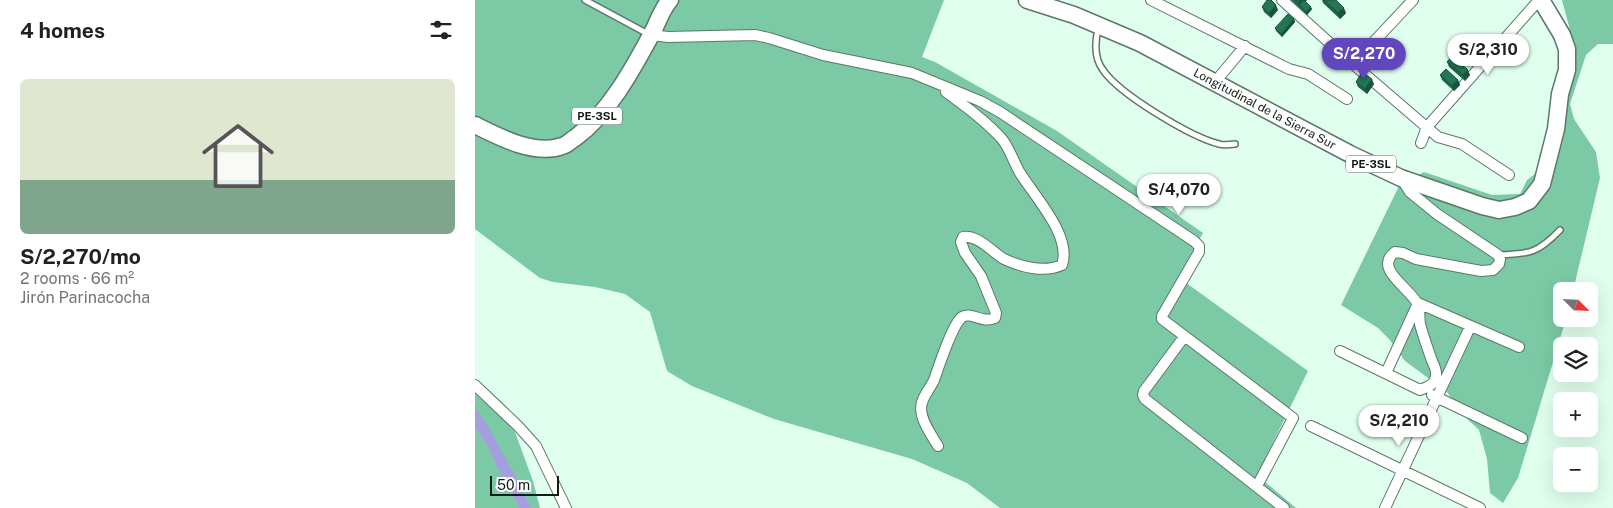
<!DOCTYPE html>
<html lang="en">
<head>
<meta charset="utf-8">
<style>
  :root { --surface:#fff; --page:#f6f6f6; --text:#202124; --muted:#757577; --line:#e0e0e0; --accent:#6246be }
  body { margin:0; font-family:"Public Sans",sans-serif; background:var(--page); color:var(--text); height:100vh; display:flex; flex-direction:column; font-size:19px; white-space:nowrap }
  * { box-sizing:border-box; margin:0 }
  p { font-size:16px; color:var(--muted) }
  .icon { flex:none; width:28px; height:28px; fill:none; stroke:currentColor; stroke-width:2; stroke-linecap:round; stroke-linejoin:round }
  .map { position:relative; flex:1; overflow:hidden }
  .drawer { display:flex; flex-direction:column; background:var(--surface); width:475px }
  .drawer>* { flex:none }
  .needle { width:32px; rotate:114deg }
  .tools { position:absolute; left:1078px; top:282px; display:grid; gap:10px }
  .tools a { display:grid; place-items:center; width:45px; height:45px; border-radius:8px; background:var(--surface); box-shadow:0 5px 20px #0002; font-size:25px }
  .scale { position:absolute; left:15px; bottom:12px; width:69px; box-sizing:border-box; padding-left:5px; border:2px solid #111c16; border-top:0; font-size:14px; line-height:18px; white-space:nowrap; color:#111c16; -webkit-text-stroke:4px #fff; paint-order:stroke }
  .price { position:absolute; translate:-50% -42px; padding:0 11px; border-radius:18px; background:#fff; color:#222; font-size:16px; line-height:32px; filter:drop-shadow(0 1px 2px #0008) }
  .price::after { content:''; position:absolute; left:50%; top:30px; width:15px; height:11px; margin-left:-8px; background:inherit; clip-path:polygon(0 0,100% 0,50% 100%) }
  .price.active { background:var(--accent); color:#fff }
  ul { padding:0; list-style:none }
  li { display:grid; align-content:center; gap:10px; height:265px; padding:0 20px }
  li+li { border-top:1px solid var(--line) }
  li span { display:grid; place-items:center; height:155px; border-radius:8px; color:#555 }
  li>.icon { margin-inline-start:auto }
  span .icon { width:90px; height:90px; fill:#fffc; stroke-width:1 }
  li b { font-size:21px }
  h2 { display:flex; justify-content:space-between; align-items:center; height:60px; padding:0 20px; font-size:21px }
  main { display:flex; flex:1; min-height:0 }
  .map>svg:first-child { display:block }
  .forest { fill:#7ccaa5 }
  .water { fill:#a59edf }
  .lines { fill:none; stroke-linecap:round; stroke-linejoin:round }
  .service-casing { stroke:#5c7769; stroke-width:8 }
  .minor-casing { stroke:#5c7769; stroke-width:12 }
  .primary-casing { stroke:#5c7769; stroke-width:19 }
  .service { stroke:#fff; stroke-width:5 }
  .minor { stroke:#fff; stroke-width:10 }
  .primary { stroke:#fff; stroke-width:16 }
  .wall { fill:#20654a }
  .shaded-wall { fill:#1a533c }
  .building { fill:#257656; stroke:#1a533c }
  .labels { text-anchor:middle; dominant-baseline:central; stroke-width:5; stroke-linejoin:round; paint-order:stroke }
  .shield { fill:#fff; stroke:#58605c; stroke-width:1 }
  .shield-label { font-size:11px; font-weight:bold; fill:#111c16 }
  .street-label { font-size:12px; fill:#111c16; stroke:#fff }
</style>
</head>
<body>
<main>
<section class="drawer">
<h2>4 homes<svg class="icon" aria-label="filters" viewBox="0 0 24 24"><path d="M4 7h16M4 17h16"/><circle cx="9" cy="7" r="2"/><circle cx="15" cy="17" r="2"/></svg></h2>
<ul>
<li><span style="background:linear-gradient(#dfe7d0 65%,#7fa58c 0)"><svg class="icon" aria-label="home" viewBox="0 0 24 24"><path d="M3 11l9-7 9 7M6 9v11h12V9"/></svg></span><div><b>S/2,270/mo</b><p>2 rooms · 66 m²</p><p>Jirón Parinacocha</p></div></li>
</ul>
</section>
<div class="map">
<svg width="1138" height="508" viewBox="0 0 1138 508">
  <rect width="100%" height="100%" fill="#e0ffef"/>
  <path class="forest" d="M0 0H469L447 57 460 62 582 131 728 233 703 277 833 371 782 475 821 508H525L492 483 437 459 299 419 217 386 192 371 175 312 150 294 120 287 78 282 65 278 0 229Z
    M1087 0H1138V44H1123L1111 55 1095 104 1099 119 1121 152 1125 178 1098 291H1086V319H1091L1043 478 1028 503 1015 493 1012 459 1004 430 987 414 972 392 930 361 914 339 903 328 866 305 924 186 949 172 1017 195 1045 194 1052 180 1076 162 1098 55 1094 26Z
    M0 389 11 399 40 432 58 481 65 508H0Z"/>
  <path class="water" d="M0 407 14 428 40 475 56 508H45L29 481 14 449 0 427Z"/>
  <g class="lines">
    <defs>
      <path id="service" d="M110 0 173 34
        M623 29C620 42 619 58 628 70 644 94 716 137 744 144 749 146 755 144 760 144
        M1023 255C1055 254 1063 253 1085 230"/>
      <path id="minor" d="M676 0 814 69 833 74 872 99
        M807 0 878 64 963 137 987 144 1034 175
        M176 35 193 37 280 35 294 38 348 55 437 73 505 101 525 112 719 241 724 246V252L687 316V319L818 418 782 486
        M878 64 938 0
        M740 82 770 46
        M946 143 952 127 1064 0
        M709 337 669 391 668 395 670 399 809 508
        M865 351 945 390C952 387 960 385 961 376 962 371 959 365 957 361 953 349 948 336 945 324 944 318 945 311 943 305 938 290 897 269 920 252L928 253 941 259 1006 271 1018 270 1024 264 1025 259 1023 255 962 214 935 192 926 178
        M911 373 943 303 1044 347
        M0 385 43 426 61 446 91 508
        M957 395 1047 438
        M836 426 1005 508
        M463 446C457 436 446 421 446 408 446 398 455 389 459 380 464 366 477 325 487 317 497 311 506 324 520 318L521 313 506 276 490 253 486 242 488 237C502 234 517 252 529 259 546 267 569 273 587 265 597 236 560 197 545 173 539 163 535 149 527 139 511 121 490 106 471 92
        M910 508 995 327"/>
      <g id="primary">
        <path id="s1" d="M552 0 599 15 665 43 875 154 926 178 1007 206 1024 210 1040 207 1054 201 1067 184 1081 129 1085 94 1092 70V49L1087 35 1066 0"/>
        <path d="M0 125C24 137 60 156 87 146 92 145 96 140 100 138 133 114 156 72 175 37 182 25 186 10 195 0"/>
      </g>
    </defs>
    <use href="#service" class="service-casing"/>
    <use href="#minor" class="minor-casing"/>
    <use href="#primary" class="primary-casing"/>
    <use href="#service" class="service"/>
    <use href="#minor" class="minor"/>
    <use href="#primary" class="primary"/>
  </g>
  <path class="wall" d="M816 0H832L830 2 837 9 832 15Z
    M847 0H861L871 13 865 19 848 3Z
    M787 7 803 10 796 18 789 12Z
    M819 19 820 22 807 37 801 31 800 28Z
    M972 62 995 75 990 81 974 67Z
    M965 75 983 80 985 85 979 91 967 80Z
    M881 82 899 84 892 94 883 87Z"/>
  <path class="shaded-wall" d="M825 0H832L825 7 823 3Z
    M801 5 803 10 796 18 794 13Z
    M836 7 837 9 832 15 831 12Z
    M869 8 871 13 865 19 863 13Z
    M819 19 820 22 807 37 806 34Z
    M993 70 995 75 990 81 988 75Z
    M897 79 899 84 892 94 890 89Z
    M983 80 985 85 979 91 977 86Z"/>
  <path class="building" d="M792 0H796L801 5 794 13 787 7Z
    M829 0 836 7 831 12 824 5Z
    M849 0H861L869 8 863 13Z
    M813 14 819 19 806 34 800 28Z
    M977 56 993 70 988 75 972 62Z
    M971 69 983 80 977 86 965 75Z
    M887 72 897 79 890 89 881 82Z"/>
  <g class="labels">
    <g class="shield">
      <rect x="97" y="107.5" width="50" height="17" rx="4"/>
      <rect x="871" y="155.5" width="50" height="17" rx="4"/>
    </g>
    <g class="shield-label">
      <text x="122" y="116">PE-3SL</text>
      <text x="896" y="164">PE-3SL</text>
    </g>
    <g class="street-label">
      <text stroke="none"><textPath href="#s1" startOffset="262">Longitudinal de la Sierra Sur</textPath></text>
    </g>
  </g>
</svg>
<div class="tools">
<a><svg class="needle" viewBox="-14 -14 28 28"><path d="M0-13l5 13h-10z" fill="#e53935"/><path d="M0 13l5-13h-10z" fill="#757577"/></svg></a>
<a><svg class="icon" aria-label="layers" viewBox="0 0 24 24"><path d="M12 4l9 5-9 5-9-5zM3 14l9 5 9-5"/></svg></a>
<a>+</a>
<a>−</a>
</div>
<div class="scale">50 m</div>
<b class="price" style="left:1013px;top:76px">S/2,310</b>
<b class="price active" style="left:889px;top:80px">S/2,270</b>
<b class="price" style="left:704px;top:216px">S/4,070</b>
<b class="price" style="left:924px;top:447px">S/2,210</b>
</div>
</main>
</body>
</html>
